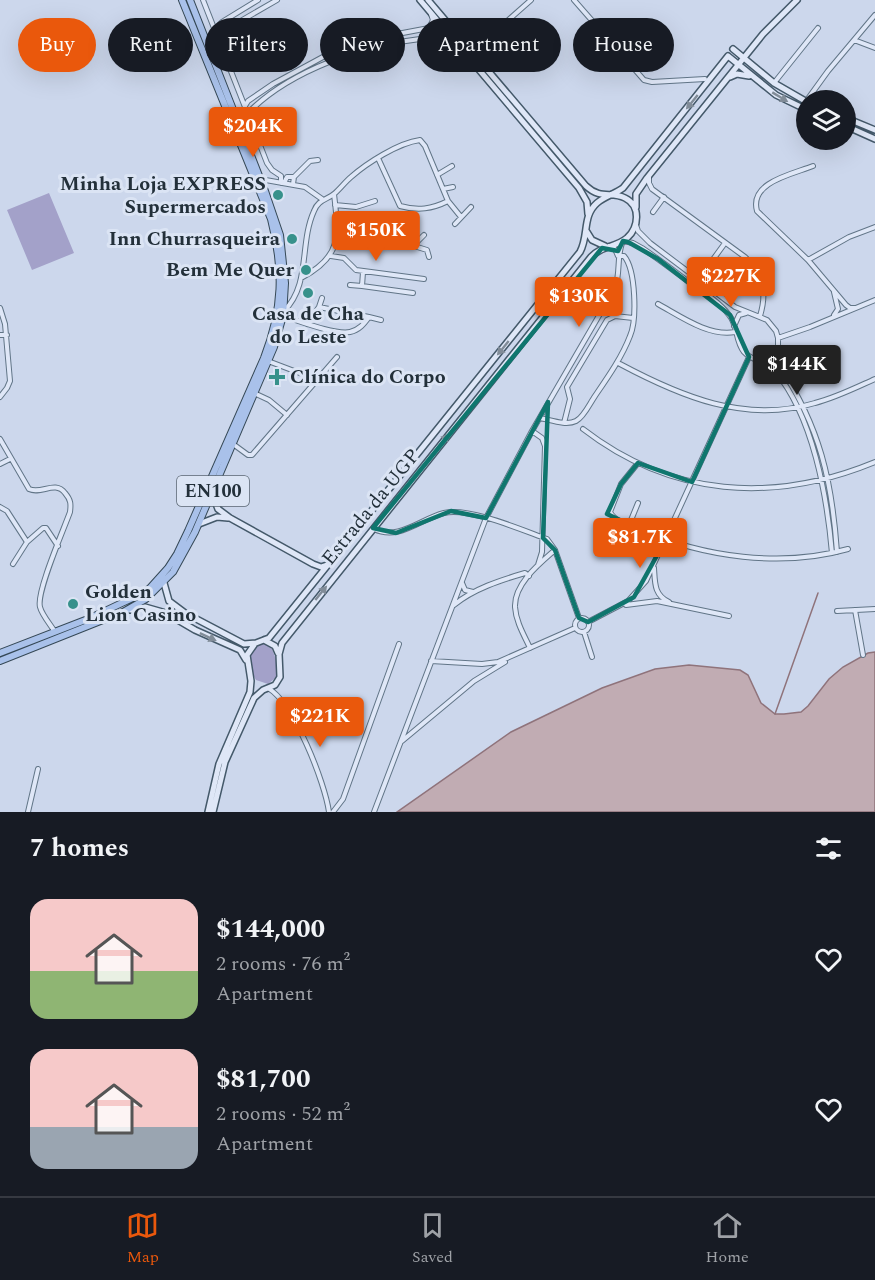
<!DOCTYPE html>
<html lang="en">
<head>
<meta charset="utf-8">
<style>
  :root { --surface:#171b24; --page:#20242c; --text:#f1f3f6; --muted:#9ea1a6; --line:#363941; --accent:#ea580c }
  body { margin:0; font-family:Spectral,serif; background:var(--page); color:var(--text); height:100vh; display:flex; flex-direction:column; font-size:22px; white-space:nowrap }
  * { box-sizing:border-box; margin:0 }
  p { font-size:20px; color:var(--muted) }
  .icon { flex:none; width:33px; height:33px; fill:none; stroke:currentColor; stroke-width:2; stroke-linecap:round; stroke-linejoin:round }
  .map { position:relative; height:812px; overflow:hidden }
  .drawer { display:flex; flex-direction:column; background:var(--surface); flex:1 }
  .drawer>* { flex:none }
  .top-card { position:absolute; left:18px; top:18px; width:840px; height:54px; display:flex; gap:12px }
  .tools { position:absolute; left:796px; top:90px; display:grid; gap:12px }
  .tools a { display:grid; place-items:center; width:60px; height:60px; border-radius:50%; background:var(--surface); box-shadow:0 6px 24px #0002; font-size:30px }
  .price { position:absolute; translate:-50% -51px; padding:0 14px; border-radius:6px; background:var(--accent); color:#fff; font-size:20px; line-height:39px; filter:drop-shadow(0 2px 3px #0008) }
  .price::after { content:''; position:absolute; left:50%; top:36px; width:18px; height:14px; margin-left:-9px; background:inherit; clip-path:polygon(0 0,100% 0,50% 100%) }
  .price.selected { background:#222; color:#fff }
  ul { padding:0; list-style:none }
  li { display:flex; align-items:center; gap:18px; height:150px; padding:0 30px }
  li span { display:grid; place-items:center; flex:none; width:168px; height:120px; border-radius:18px; color:#555 }
  li>.icon { margin-inline-start:auto }
  span .icon { width:72px; height:72px; fill:#fffc; stroke-width:1 }
  li b { font-size:26px }
  h2 { display:flex; justify-content:space-between; align-items:center; height:72px; padding:0 30px; font-size:26px }
  .pill { padding:0 21px; border-radius:27px; background:var(--surface); box-shadow:0 6px 24px #0002; font-size:21px; line-height:54px }
  .pill.selected { background:var(--accent); color:#fff }
  .menu { display:flex; justify-content:space-around; align-items:center; height:84px; border-top:2px solid var(--line); background:var(--surface); font-size:16px; color:var(--muted) }
  .menu a { display:grid; justify-items:center; gap:3px }
  .menu .selected { color:var(--accent) }
  .map>svg:first-child { display:block }
  .green { fill:#a3a1c9 }
  .water { fill:#c1acb3; stroke:#8f737b; stroke-width:1.5 }
  .lines { fill:none; stroke-linecap:round; stroke-linejoin:round }
  .stream { stroke:#8f737b; stroke-width:1.5 }
  .street-casing { stroke:#617587; stroke-width:6 }
  .secondary-casing { stroke:#44596a; stroke-width:8 }
  .primary-casing { stroke:#354856; stroke-width:8 }
  .street { stroke:#dfe7f7; stroke-width:4 }
  .secondary { stroke:#dfe7f7; stroke-width:5 }
  .primary { stroke:#a9c1ea; stroke-width:6 }
  .oneway { fill:#818c98 }
  .marked { fill:none; stroke:#0f766e; stroke-width:4.5; stroke-linejoin:round }
  .poi-dot { fill:#37918b; stroke:#dbe4f4; stroke-width:2 }
  .labels { text-anchor:middle; dominant-baseline:central; stroke-width:6; stroke-linejoin:round; paint-order:stroke }
  .shield { fill:#dbe4f4; stroke:#5a6672; stroke-width:1.5 }
  .shield-label { font-size:18px; font-weight:bold; fill:#23303a }
  .poi-label { font-size:20px; font-weight:bold; fill:#23303a; stroke:#dbe4f4; text-anchor:end }
  .street-label { font-size:20px; fill:#23303a; stroke:#dbe4f4 }
</style>
</head>
<body>
<div class="map">
<svg width="875" height="812" viewBox="0 0 875 812">
  <rect width="100%" height="100%" fill="#ccd7ec"/>
  <path class="green" d="M49 193 74 253 32 270 7 210Z
    M260 644H265L272 649 277 662 278 676 268 684 256 680C249 669 245 651 260 644Z"/>
  <path class="water" d="M875 652V812H397L511 732 602 688 655 669 689 665 740 670 748 675 761 703 775 714H784L801 712 808 706 829 679 843 667 868 653Z"/>
  <g class="lines">
    <path class="stream" d="M775 714 818 593"/>
    <defs>
      <path id="street" d="M203 0 267 163 272 170 281 176V183
        M574 0 644 80 652 82 705 79
        M505 23 531 0
        M215 30 222 22 258 0
        M215 31 225 30 277 0
        M854 40 875 15
        M578 53 602 31
        M774 83 818 28
        M807 100 828 71 854 40 875 48
        M245 106 248 101 273 84 334 51 376 38 429 28 433 20 431 14
        M250 119 251 110C292 70 364 45 420 39 431 38 441 35 452 39
        M378 158 400 206C418 211 432 209 448 201
        M813 166C793 174 749 182 757 211L808 260 846 305 850 308H855
        M437 175 452 166
        M649 177V183L652 189 745 257C764 274 767 293 760 316
        M260 179 305 187 322 199
        M284 183 287 177H294
        M293 184 294 177 310 161 318 160
        M443 189 453 187
        M335 205 356 207 375 201
        M653 212 664 197
        M455 224 471 207
        M636 225 638 231 650 243 735 307 767 320 776 331 778 338V360L780 367C820 427 832 481 837 552
        M335 235H357L413 246 424 235
        M414 246 427 250 429 257
        M331 256 344 258 356 270 424 279
        M808 260 849 237 875 227
        M709 265 725 243
        M363 272 362 286 413 293
        M301 278C342 257 339 236 334 194
        M350 285 362 286
        M834 292 838 309 834 315
        M658 304C680 316 709 337 735 332
        M0 308 5 324 10 381 7 388 0 397
        M284 311C311 284 299 244 314 211 318 200 326 200 334 194 340 189 345 182 351 177 367 163 398 143 420 140L425 146 448 201 461 217
        M283 316C299 321 335 335 350 332 359 330 364 324 369 317L319 307
        M369 317 381 320
        M307 324 319 307 322 298
        M734 326 739 315 746 313
        M0 335H7
        M778 338 810 327 875 300
        M268 361 318 380
        M760 361 768 360 777 352
        M620 364C680 396 745 424 815 403 835 398 855 388 875 379
        M254 393 269 400 287 415
        M540 418C551 420 566 426 576 421 584 417 590 403 595 396 608 377 622 357 630 336 637 320 636 270 624 256H618L615 249 609 246
        M564 423 570 399 567 387 607 320 615 316 633 318
        M583 429C671 497 773 504 875 462
        M532 431 542 438 545 446 542 552 538 565
        M0 439 29 489C41 495 55 480 65 493 71 500 71 504 70 512 64 529 36 592 40 607 42 615 50 624 55 632
        M233 444 248 455H252L337 357
        M638 463 621 484 610 512C615 522 631 526 641 530 704 557 781 568 848 549
        M0 464 10 459
        M0 507 7 511 27 542
        M629 525 638 503
        M374 529C399 541 420 519 444 513 469 507 522 530 547 539L555 550 579 618
        M13 564 27 542 43 528H46L58 546
        M654 568C655 583 654 595 669 602
        M462 583 465 590 473 592
        M454 605C473 589 501 580 525 573L529 576
        M626 605 657 601 729 616
        M855 610 863 655
        M837 611 875 609
        M575 625a7 7 0 1 1 14 0a7 7 0 1 1-14 0Z
        M588 622 628 601 646 581 749 357
        M584 632 592 657
        M530 648C524 635 516 622 515 607 514 584 539 564 555 550
        M431 661 482 664 498 662 575 628
        M268 688C294 703 325 783 329 812
        M402 741 474 681 505 662
        M28 812 38 769
        M333 812 343 799 399 644
        M374 812 486 518 532 431 615 288C621 272 616 256 623 241L633 243 642 248C660 260 677 273 694 286 706 294 720 303 729 315 738 325 735 341 744 352 753 362 767 361 775 371 813 416 827 496 832 553"/>
      <path id="secondary" d="M420 0 579 188 587 202 588 214
        M733 49 774 83 807 102
        M730 77 737 74 749 76
        M846 118 875 130
        M846 126 875 139
        M636 207V194L647 178 763 34 797 0
        M587 232 592 240 605 246
        M212 493 218 509 230 518 313 564 321 567 327 565
        M199 524 217 517 228 518
        M164 583 169 601 185 613 244 644 256 643 269 638 580 252C589 236 582 216 597 203 605 196 615 194 623 188L728 56 776 95 807 110
        M130 610 145 607 166 613 195 630 240 650 246 660
        M264 640 275 646 278 653
        M208 812 219 764 250 692 251 681 247 655 254 645
        M213 812 225 762 254 698 263 690 275 685 280 677 279 654 282 643 591 257C602 245 615 248 627 238 639 227 641 206 625 198 611 191 601 200 586 186L428 0"/>
      <path id="primary" d="M0 653 88 619 141 594 150 588 168 568 177 554 188 531 264 358C283 309 284 270 271 219L182 0
        M0 661 123 612 146 599 173 572 195 532 274 347 283 316 285 283 280 235 265 191 190 0"/>
    </defs>
    <use href="#street" class="street-casing"/>
    <use href="#secondary" class="secondary-casing"/>
    <use href="#primary" class="primary-casing"/>
    <use href="#street" class="street"/>
    <use href="#secondary" class="secondary"/>
    <use href="#primary" class="primary"/>
  </g>
  <defs><path id="oneway-solid" d="M-6-.8H1V-3.2L6.5 0L1 3.2V.8H-6Z" transform="scale(1.5)"/></defs>
  <g class="oneway">
    <use href="#oneway-solid" transform="translate(780 97) rotate(31)"/>
    <use href="#oneway-solid" transform="translate(692 102) rotate(129)"/>
    <use href="#oneway-solid" transform="translate(503 348) rotate(129)"/>
    <use href="#oneway-solid" transform="translate(443 441) rotate(-51)"/>
    <use href="#oneway-solid" transform="translate(321 593) rotate(-51)"/>
    <use href="#oneway-solid" transform="translate(208 637) rotate(25)"/>
  </g>
  <path class="marked" d="M623 241 628 242 658 259 730 315 749 357 692 482 638 463 621 484 607 514 665 541 634 597 588 622 579 618 555 550 543 538 548 402 486 518 451 511 396 533 373 528 602 248 618 251Z"/>
  <g class="poi-dot">
    <circle cx="278" cy="195" r="6"/>
    <circle cx="292" cy="239" r="6"/>
    <circle cx="306" cy="270" r="6"/>
    <circle cx="308" cy="293" r="6"/>
    <path d="M274 368h6v6h6v6h-6v6h-6v-6h-6v-6h6z"/>
    <circle cx="73" cy="604" r="6"/>
  </g>
  <g class="labels">
    <rect class="shield" x="177" y="476" width="72" height="30" rx="4.5"/>
    <g class="shield-label">
      <text x="213" y="491">EN100</text>
    </g>
    <g class="poi-label">
      <text x="266" y="184">Minha Loja EXPRESS<tspan x="266" dy="23">Supermercados</tspan></text>
      <text x="280" y="239">Inn Churrasqueira</text>
      <text x="294" y="270">Bem Me Quer</text>
      <text x="308" y="314" text-anchor="middle">Casa de Cha<tspan x="308" dy="23">do Leste</tspan></text>
      <text x="290" y="377" text-anchor="start">Clínica do Corpo</text>
      <text x="85" y="592" text-anchor="start">Golden<tspan x="85" dy="23">Lion Casino</tspan></text>
    </g>
    <g class="street-label">
      <text transform="translate(371 507) rotate(-51)">Estrada da UGP</text>
    </g>
  </g>
</svg>
<div class="tools">
<a><svg class="icon" aria-label="layers" viewBox="0 0 24 24"><path d="M12 4l9 5-9 5-9-5zM3 14l9 5 9-5"/></svg></a>
</div>
<b class="price" style="left:253px;top:158px">$204K</b>
<b class="price" style="left:376px;top:262px">$150K</b>
<b class="price" style="left:731px;top:308px">$227K</b>
<b class="price" style="left:579px;top:328px">$130K</b>
<b class="price selected" style="left:797px;top:396px">$144K</b>
<b class="price" style="left:640px;top:569px">$81.7K</b>
<b class="price" style="left:320px;top:748px">$221K</b>
<div class="top-card">
<a class="pill selected">Buy</a>
<a class="pill">Rent</a>
<a class="pill">Filters</a>
<a class="pill">New</a>
<a class="pill">Apartment</a>
<a class="pill">House</a>
</div>
</div>
<section class="drawer">
<h2>7 homes<svg class="icon" aria-label="filters" viewBox="0 0 24 24"><path d="M4 7h16M4 17h16"/><circle cx="9" cy="7" r="2"/><circle cx="15" cy="17" r="2"/></svg></h2>
<ul>
<li><span style="background:linear-gradient(#f6c9c9 60%,#8fb573 0)"><svg class="icon" aria-label="home" viewBox="0 0 24 24"><path d="M3 11l9-7 9 7M6 9v11h12V9"/></svg></span><div><b>$144,000</b><p>2 rooms · 76 m²</p><p>Apartment</p></div><svg class="icon" aria-label="heart" viewBox="0 0 24 24"><path d="M12 20l-8-8c-3-5 5-10 8-4 3-6 11-1 8 4z"/></svg></li>
<li><span style="background:linear-gradient(#f6c9c9 65%,#9aa5b1 0)"><svg class="icon" aria-label="home" viewBox="0 0 24 24"><path d="M3 11l9-7 9 7M6 9v11h12V9"/></svg></span><div><b>$81,700</b><p>2 rooms · 52 m²</p><p>Apartment</p></div><svg class="icon" aria-label="heart" viewBox="0 0 24 24"><path d="M12 20l-8-8c-3-5 5-10 8-4 3-6 11-1 8 4z"/></svg></li>
</ul>
</section>
<nav class="menu">
<a class="selected"><svg class="icon" aria-label="map" viewBox="0 0 24 24"><path d="M3 6l6-2 6 2 6-2v14l-6 2-6-2-6 2zM9 4v14M15 6v14"/></svg>Map</a>
<a><svg class="icon" aria-label="saved" viewBox="0 0 24 24"><path d="M7 4h10v16l-5-4-5 4z"/></svg>Saved</a>
<a><svg class="icon" aria-label="home" viewBox="0 0 24 24"><path d="M3 11l9-7 9 7M6 9v11h12V9"/></svg>Home</a>
</nav>
</body>
</html>
